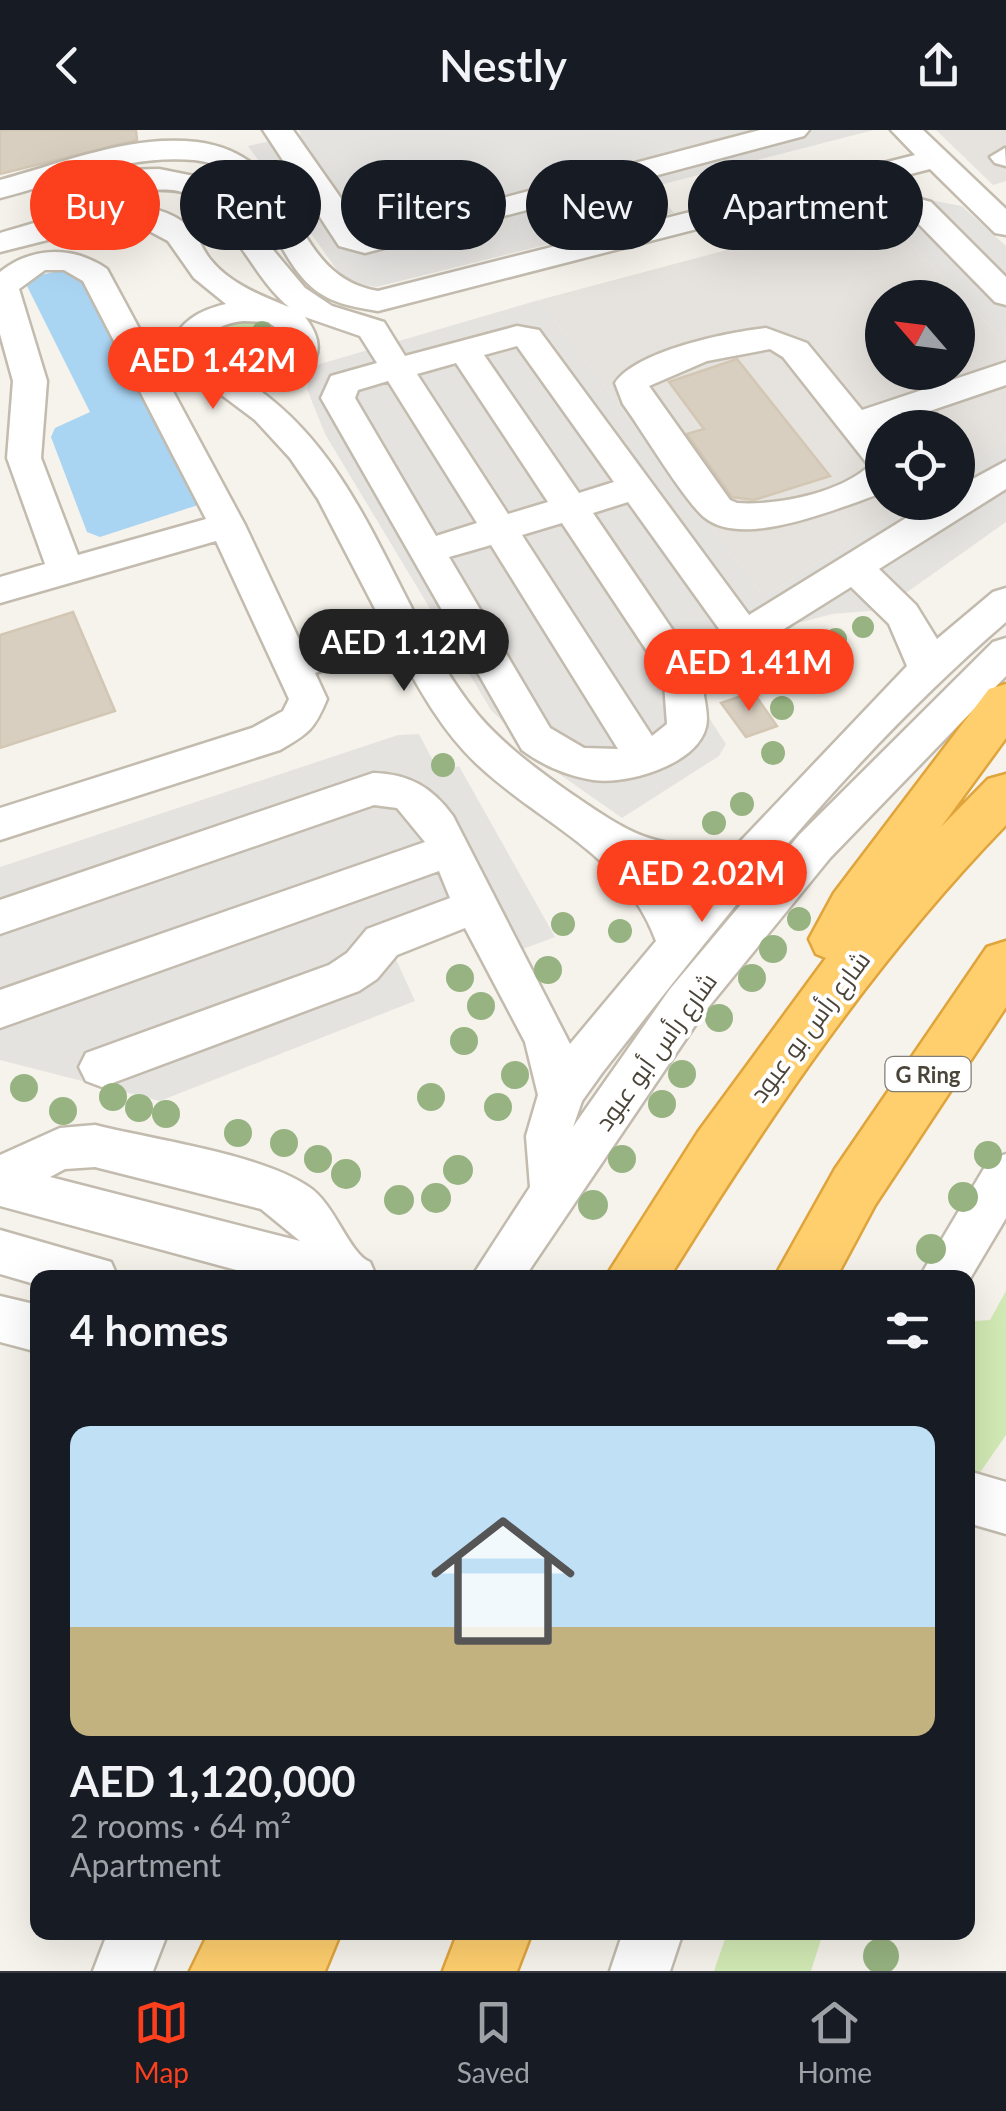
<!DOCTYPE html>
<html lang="en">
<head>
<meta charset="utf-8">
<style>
  :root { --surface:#171b24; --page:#20242c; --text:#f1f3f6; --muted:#9ea1a6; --line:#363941; --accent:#fc3f1d }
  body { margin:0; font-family:Lato,Cairo,sans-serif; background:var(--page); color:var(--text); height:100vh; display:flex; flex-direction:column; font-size:38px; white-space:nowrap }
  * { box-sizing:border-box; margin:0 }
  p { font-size:32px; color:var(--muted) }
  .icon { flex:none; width:55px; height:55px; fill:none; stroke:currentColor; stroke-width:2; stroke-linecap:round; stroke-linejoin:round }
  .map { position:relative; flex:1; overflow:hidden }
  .side { position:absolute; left:30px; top:1140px; width:945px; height:670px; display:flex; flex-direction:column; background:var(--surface); border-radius:20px; box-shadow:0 10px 40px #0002 }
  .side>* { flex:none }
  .hud { position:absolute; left:30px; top:30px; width:948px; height:90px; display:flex; gap:20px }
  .needle { width:65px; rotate:298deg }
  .controls { position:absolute; left:865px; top:150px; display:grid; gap:20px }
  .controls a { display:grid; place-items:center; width:110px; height:110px; border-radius:50%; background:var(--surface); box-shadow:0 10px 40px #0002; font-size:50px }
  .price { position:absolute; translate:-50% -85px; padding:0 22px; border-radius:35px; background:var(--accent); color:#fff; font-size:32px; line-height:65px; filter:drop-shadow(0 2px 5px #0008) }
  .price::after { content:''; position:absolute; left:50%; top:60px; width:30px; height:22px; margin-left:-15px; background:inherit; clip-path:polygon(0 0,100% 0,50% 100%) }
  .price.active { background:#222; color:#fff }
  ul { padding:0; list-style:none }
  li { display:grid; align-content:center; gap:20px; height:530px; padding:0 40px }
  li+li { border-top:2px solid var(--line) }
  li span { display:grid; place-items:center; height:310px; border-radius:20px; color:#555 }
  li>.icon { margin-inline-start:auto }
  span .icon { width:180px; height:180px; fill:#fffc; stroke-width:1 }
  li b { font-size:42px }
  h2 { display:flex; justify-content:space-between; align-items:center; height:120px; padding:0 40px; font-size:42px }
  .chip { padding:0 35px; border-radius:45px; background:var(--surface); box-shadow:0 10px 40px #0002; font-size:35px; line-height:90px }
  .chip.active { background:var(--accent); color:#fff }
  header { display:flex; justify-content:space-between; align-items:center; height:130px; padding:0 40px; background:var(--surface); font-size:45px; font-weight:600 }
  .tabs { display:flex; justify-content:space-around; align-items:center; height:140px; border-top:2px solid var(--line); background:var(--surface); font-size:28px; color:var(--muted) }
  .tabs a { display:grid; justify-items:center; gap:5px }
  .tabs .active { color:var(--accent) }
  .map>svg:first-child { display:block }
  .industrial { fill:#e6e2dd; fill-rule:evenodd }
  .green { fill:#d2eab5 }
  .parking { fill:#e5e3e0 }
  .water { fill:#a9d4f2 }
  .building { fill:#d8cfc1; stroke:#d3c7b4; stroke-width:2.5 }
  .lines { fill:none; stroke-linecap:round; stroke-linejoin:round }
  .minor-casing { stroke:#c2bbae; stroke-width:5 }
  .highway-casing { stroke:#e0a43c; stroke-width:5 }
  .minor { fill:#fff; fill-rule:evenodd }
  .highway { fill:#ffcf6e; fill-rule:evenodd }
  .tree { fill:#97b381 }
  .labels { text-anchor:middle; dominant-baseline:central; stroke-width:8; stroke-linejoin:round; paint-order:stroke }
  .shield { fill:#fff; stroke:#817c74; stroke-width:2.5 }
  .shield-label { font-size:22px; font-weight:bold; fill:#4b4439 }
  .street-label { font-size:25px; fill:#4b4439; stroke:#fff }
</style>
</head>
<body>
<header><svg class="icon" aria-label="back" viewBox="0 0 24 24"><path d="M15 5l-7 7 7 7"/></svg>Nestly<svg class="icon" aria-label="share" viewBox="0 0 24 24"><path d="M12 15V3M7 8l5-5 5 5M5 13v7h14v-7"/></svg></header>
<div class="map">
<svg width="1006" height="1841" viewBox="0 0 1006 1841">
  <rect width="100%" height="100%" fill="#f6f3ec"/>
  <path class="industrial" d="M936 0H1006V51L993 55Z
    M877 80 1006 213V308L958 340V298H882V372L908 373 764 467 539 170ZM882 168H958V242H882Z"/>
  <path class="green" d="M248 191 279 202 285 217C272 245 231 248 208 231L203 215C212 197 229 193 248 191Z
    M1006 1161V1305L979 1344 968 1334V1200L974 1191 990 1190Z
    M727 1803V1802L823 1803 811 1841H714Z"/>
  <path class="parking" d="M299 0H874L652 57 674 83 376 157 345 151 248 16 301 4Z
    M924 69 962 76 1006 116V213L877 80Z
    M539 170 764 467 908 373 958 372V340L1006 308V392L882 480 832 484 787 496 691 560 726 614 719 626 622 688 545 634 491 580 325 304 307 259 312 241 320 234Z
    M419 604 439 642 459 636 555 807 485 833 464 801 394 825 415 871 160 971 0 930V737L398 605Z"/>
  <path class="water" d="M67 139 81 143 200 371 198 375 100 407 87 402 51 307 55 298 90 282 27 156 36 146Z"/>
  <path class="building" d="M0 0H136L137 10 0 44Z
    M737 229 830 346 754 370 732 367 687 304 704 299 669 252Z
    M73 482 115 581 0 618V505Z
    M753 562 777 596 746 607 721 573Z"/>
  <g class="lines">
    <defs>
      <path id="minor" d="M263 0H293L366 104 760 0H809L804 6 365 123 339 116Z
        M891 0H923L1006 79V105L995 103 930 39 378 181C355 177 333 174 314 159 268 121 263 36 194 30 127 24 63 52 0 68V50C63 33 130 4 197 12 307 26 284 145 378 161L915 25Z
        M1005 18 1006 36 995 33 990 27Z
        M159 39 199 47 221 58 305 158 332 176 384 192 405 226 517 196 539 200 749 485 932 372H958V357L1006 331V359L879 439 916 475 937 509 993 462 1006 458V492C853 624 727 783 602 943L582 971 573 997 670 859 800 704 993 512 1006 508V546L830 728 702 885 524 1148H471L530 1057 526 1006 538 965 525 912 465 798 397 825 377 849 359 861 118 951 102 957 86 951 79 937 86 923 329 835 347 823 367 799 450 768 439 741 0 898V860L425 712 397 678 374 675 0 804V770L373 643C409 644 432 657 453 686L570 914 656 811C625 725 541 694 479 636 443 603 419 559 396 517L315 543 327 569C314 600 309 603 280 620L0 710V678L252 598 283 581 289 569 216 411 0 473V447L45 434 7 328 13 251 0 204V142C32 116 74 116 107 139L245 395 303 518 383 494 318 369 290 328 255 290 211 257 182 246 168 217C182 191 197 181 226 174L194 148 168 111 140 96 91 99 0 122V103C54 88 139 54 188 96 198 105 202 119 210 129 230 154 260 165 289 177 250 145 232 84 185 63 163 54 117 68 103 49L118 40ZM45 140H64L83 151 206 389 78 425 41 328 47 251 19 159ZM305 187 360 206 377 233 331 246 321 268 522 620C542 635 568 646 593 650 626 655 697 635 706 597 709 586 704 569 703 558L757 516 851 457 889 494 907 536 734 718C648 716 636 708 566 660 535 638 504 615 479 586 396 485 370 340 259 260 298 252 339 231 305 187ZM243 191 268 192 283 203 286 212 278 231 240 240 208 232 200 217C210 200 224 193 243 191ZM517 216 614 352 579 363 484 225ZM456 233 548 372 508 384 417 244ZM388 251 477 393 436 406 355 268 358 260ZM628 372 722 503 691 527 593 383ZM562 393 655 533 664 553 667 594 652 606 522 405ZM491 415 618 619 584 618 550 598 449 427ZM668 748 706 751 685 775Z
        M920 69 931 72 1006 147V175L995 172 909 84 905 78 909 72Z
        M766 198 807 213 862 280 1006 232V255L877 299 882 305V363C840 377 743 420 704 387 683 369 642 300 623 274L615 253C636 221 728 202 766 198ZM770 219 783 227 869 336C840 363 776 376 737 373L730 370 649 256 707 231Z
        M95 995C154 1010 261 1024 309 1057 335 1074 349 1124 370 1132L377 1148H266L0 1076V1025L60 998ZM95 1037 261 1079 300 1111 50 1047 65 1039Z
        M1006 1024V1088L968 1152V1148H919L989 1030Z
        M0 1100 111 1132 118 1148H38V1155L0 1144Z
        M0 1166 38 1175V1222L0 1212Z
        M968 1341 1006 1352V1404L968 1393Z
        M108 1802H168L153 1841H93Z
        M623 1802H683L670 1841H610Z"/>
      <path id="highway" d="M1006 554V608L941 697 988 649 1006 644V695C874 831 769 987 669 1148H605L698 1002 826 828 816 824 809 809 834 763 989 559Z
        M1006 811V877L875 1075 836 1148H774L835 1039 987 817Z
        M209 1802H341L325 1841H190Z
        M458 1802H532L517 1841H443Z"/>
    </defs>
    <use href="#minor" class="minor-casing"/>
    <use href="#highway" class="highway-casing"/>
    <use href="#minor" class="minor"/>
    <use href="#highway" class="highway"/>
  </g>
  <g class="tree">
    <circle cx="262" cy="201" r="10"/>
    <circle cx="212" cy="212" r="10"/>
    <circle cx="250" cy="235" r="10"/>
    <circle cx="863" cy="497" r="11"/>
    <circle cx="836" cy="509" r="11"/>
    <circle cx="782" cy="527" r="11"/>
    <circle cx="782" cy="578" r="12"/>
    <circle cx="773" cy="623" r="12"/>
    <circle cx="443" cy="635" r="12"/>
    <circle cx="742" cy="674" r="12"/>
    <circle cx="714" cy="693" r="12"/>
    <circle cx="799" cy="789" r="12"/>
    <circle cx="563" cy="794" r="12"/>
    <circle cx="620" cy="801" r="12"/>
    <circle cx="773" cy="819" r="14"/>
    <circle cx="548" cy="840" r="14"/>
    <circle cx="460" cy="848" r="14"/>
    <circle cx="752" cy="848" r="14"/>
    <circle cx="481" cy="876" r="14"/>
    <circle cx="719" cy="888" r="14"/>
    <circle cx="464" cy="911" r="14"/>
    <circle cx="682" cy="944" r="14"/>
    <circle cx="515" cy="945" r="14"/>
    <circle cx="24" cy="958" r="14"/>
    <circle cx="113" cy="967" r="14"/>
    <circle cx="431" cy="967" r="14"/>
    <circle cx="662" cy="974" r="14"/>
    <circle cx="498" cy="977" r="14"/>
    <circle cx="139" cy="978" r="14"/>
    <circle cx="63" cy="981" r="14"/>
    <circle cx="166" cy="984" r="14"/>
    <circle cx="238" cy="1003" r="14"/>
    <circle cx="284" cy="1013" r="14"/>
    <circle cx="988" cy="1025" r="14"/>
    <circle cx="318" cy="1029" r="14"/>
    <circle cx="622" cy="1029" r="14"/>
    <circle cx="458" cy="1040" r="15"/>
    <circle cx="346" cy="1044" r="15"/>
    <circle cx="963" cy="1067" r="15"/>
    <circle cx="436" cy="1068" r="15"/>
    <circle cx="399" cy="1070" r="15"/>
    <circle cx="593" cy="1075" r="15"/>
    <circle cx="931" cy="1119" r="15"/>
    <circle cx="881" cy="1826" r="18"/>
  </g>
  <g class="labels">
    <rect class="shield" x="885.5" y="927" width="85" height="34" rx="8"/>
    <g class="shield-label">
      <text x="928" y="944">G Ring</text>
    </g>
    <g class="street-label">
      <text transform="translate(809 896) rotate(-53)">شارع رأس بو عبود</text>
      <text transform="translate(655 921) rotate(-54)">شارع رأس أبو عبود</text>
    </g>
  </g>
</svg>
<div class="controls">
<a><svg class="needle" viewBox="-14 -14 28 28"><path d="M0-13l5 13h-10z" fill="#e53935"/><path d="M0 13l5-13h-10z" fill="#9ea1a6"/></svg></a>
<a><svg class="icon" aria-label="locate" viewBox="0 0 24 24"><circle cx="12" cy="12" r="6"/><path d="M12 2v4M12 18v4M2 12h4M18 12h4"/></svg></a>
</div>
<b class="price" style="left:213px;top:282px">AED 1.42M</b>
<b class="price active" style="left:404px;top:564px">AED 1.12M</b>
<b class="price" style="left:749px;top:584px">AED 1.41M</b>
<b class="price" style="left:702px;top:795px">AED 2.02M</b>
<div class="hud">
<a class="chip active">Buy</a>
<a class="chip">Rent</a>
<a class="chip">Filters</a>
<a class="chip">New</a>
<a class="chip">Apartment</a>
</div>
<section class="side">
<h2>4 homes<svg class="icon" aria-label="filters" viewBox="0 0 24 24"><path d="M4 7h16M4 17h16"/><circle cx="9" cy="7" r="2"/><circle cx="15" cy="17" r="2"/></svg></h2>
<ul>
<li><span style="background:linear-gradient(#bfe0f5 65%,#c2b280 0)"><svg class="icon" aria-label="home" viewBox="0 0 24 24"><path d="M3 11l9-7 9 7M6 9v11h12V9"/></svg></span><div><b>AED 1,120,000</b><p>2 rooms · 64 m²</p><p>Apartment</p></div></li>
</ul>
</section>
</div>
<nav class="tabs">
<a class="active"><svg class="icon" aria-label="map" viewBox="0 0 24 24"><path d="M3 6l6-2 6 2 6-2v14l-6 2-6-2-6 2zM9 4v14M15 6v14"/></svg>Map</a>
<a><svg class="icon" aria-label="saved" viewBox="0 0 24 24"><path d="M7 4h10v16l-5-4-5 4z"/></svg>Saved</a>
<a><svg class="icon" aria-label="home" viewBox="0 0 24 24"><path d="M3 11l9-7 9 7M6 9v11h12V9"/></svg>Home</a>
</nav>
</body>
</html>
